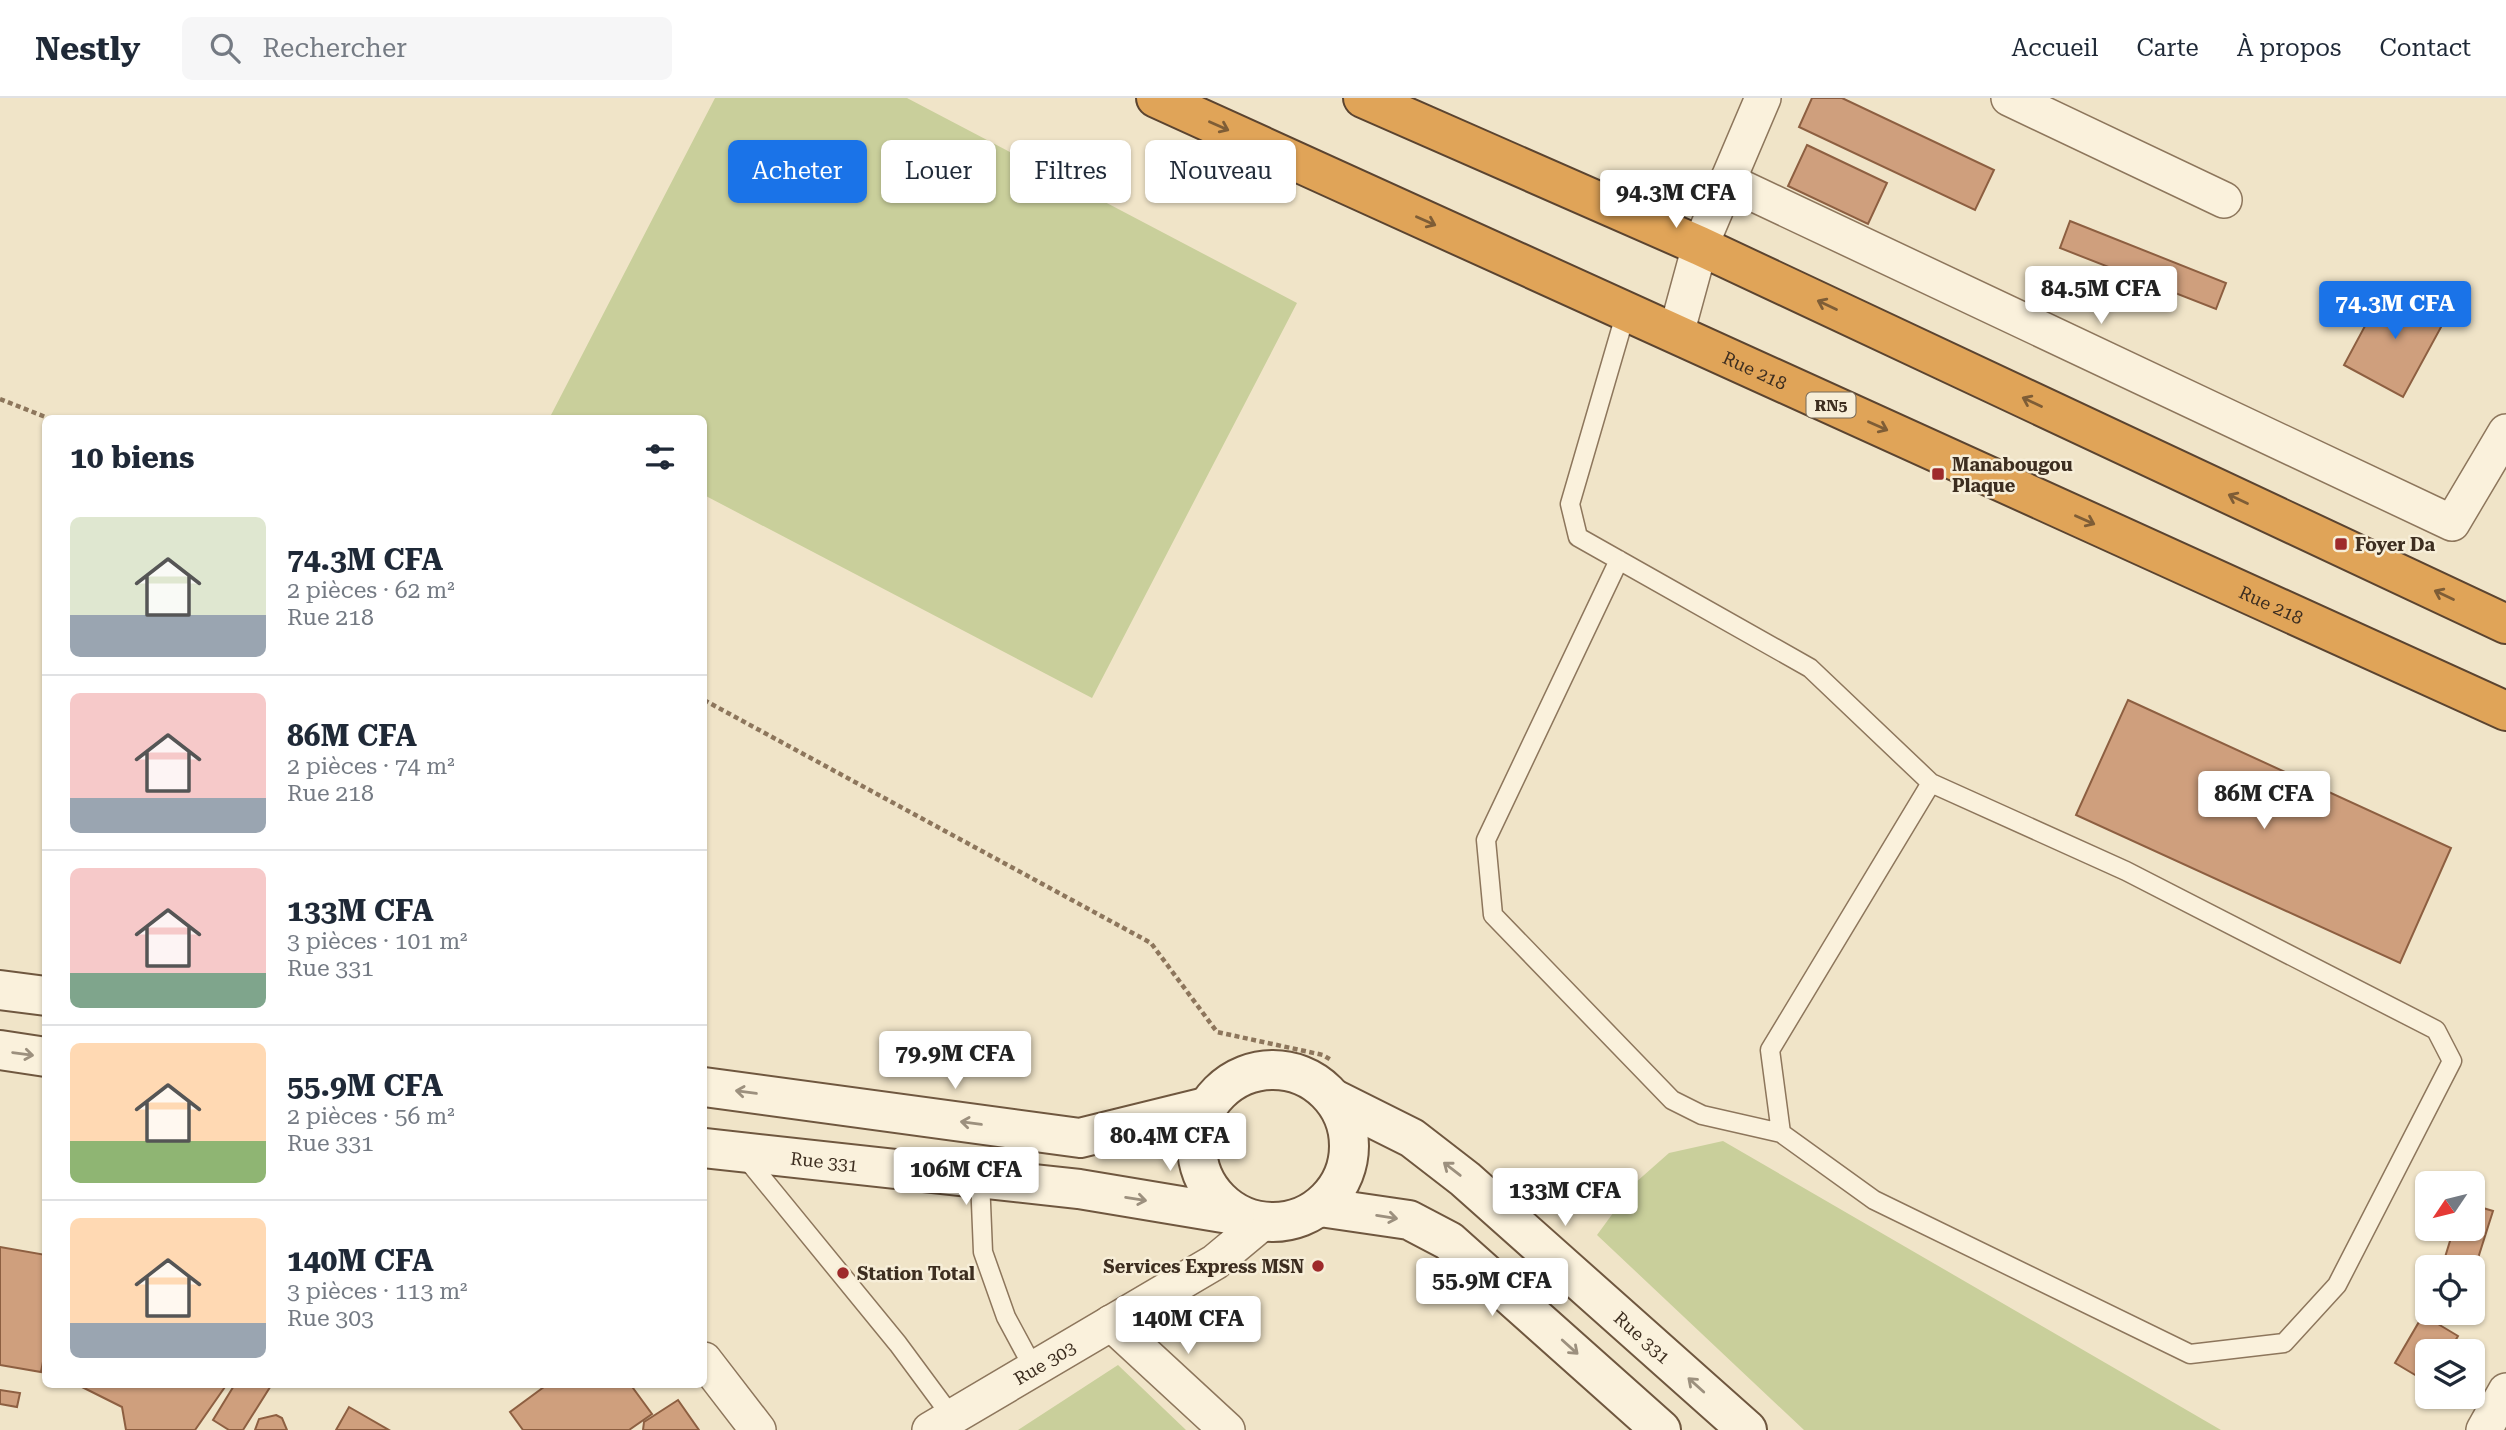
<!DOCTYPE html>
<html lang="fr">
<head>
<meta charset="utf-8">
<style>
  :root { --surface:#fff; --page:#f6f6f7; --text:#1f2937; --muted:#747a83; --line:#e0e1e3; --accent:#1a73e8 }
  body { margin:0; font-family:"Roboto Serif",serif; background:var(--page); color:var(--text); height:100vh; display:flex; flex-direction:column; font-size:26px; white-space:nowrap }
  * { box-sizing:border-box; margin:0 }
  p { font-size:23px; color:var(--muted) }
  .icon { flex:none; width:38px; height:38px; fill:none; stroke:currentColor; stroke-width:2; stroke-linecap:round; stroke-linejoin:round }
  .map { position:relative; flex:1; overflow:hidden }
  .details { position:absolute; left:42px; top:317px; width:665px; height:973px; display:flex; flex-direction:column; background:var(--surface); border-radius:10px; box-shadow:0 2px 5px #0004 }
  .details>* { flex:none }
  .banner { position:absolute; left:728px; top:42px; width:665px; height:63px; display:flex; gap:14px }
  .needle { width:46px; rotate:235deg }
  .tools { position:absolute; left:2415px; top:1073px; display:grid; gap:14px }
  .tools a { display:grid; place-items:center; width:70px; height:70px; border-radius:10px; background:var(--surface); box-shadow:0 2px 5px #0004; font-size:35px }
  .price { position:absolute; translate:-50% -60px; padding:0 16px; border-radius:7px; background:#fff; color:#222; font-size:23px; line-height:46px; filter:drop-shadow(0 2px 4px #0008) }
  .price::after { content:''; position:absolute; left:50%; top:42px; width:21px; height:16px; margin-left:-10px; background:inherit; clip-path:polygon(0 0,100% 0,50% 100%) }
  .price.current { background:var(--accent); color:#fff }
  ul { padding:0; list-style:none }
  li { display:flex; align-items:center; gap:21px; height:175px; padding:0 28px }
  li+li { border-top:2px solid var(--line) }
  li span { display:grid; place-items:center; flex:none; width:196px; height:140px; border-radius:10px; color:#555 }
  li>.icon { margin-inline-start:auto }
  span .icon { width:84px; height:84px; fill:#fffc; stroke-width:1 }
  li b { font-size:30px }
  h2 { display:flex; justify-content:space-between; align-items:center; height:84px; padding:0 28px; font-size:30px }
  .chip { padding:0 24px; border-radius:10px; background:var(--surface); box-shadow:0 2px 5px #0004; font-size:24px; line-height:63px }
  .chip.current { background:var(--accent); color:#fff }
  header { display:flex; align-items:center; gap:42px; box-sizing:border-box; height:98px; padding:0 35px; background:var(--surface); border-bottom:2px solid var(--line) }
  header strong { font-size:33px }
  nav { display:flex; gap:38px; margin-inline-start:auto; font-size:24px }
  .search { width:490px; height:63px; background:var(--page); display:flex; align-items:center; gap:18px; box-sizing:border-box; padding:0 24px; border-radius:10px; color:var(--muted); font-size:26px }
  .map>svg:first-child { display:block }
  .green { fill:#c9cf9b }
  .building { fill:#cf9f7d; stroke:#8d5f41; stroke-width:2 }
  .lines { fill:none; stroke-linecap:round; stroke-linejoin:round }
  .lane-casing { stroke:#8d765c; stroke-width:21 }
  .street-casing { stroke:#8d765c; stroke-width:38 }
  .secondary-casing { stroke:#6f573f; stroke-width:42 }
  .highway-casing { stroke:#5b4430; stroke-width:42 }
  .path { stroke:#8d765c; stroke-width:4.5; stroke-dasharray:5 3.5; stroke-linecap:butt }
  .lane { stroke:#faf1dc; stroke-width:18 }
  .street { stroke:#faf1dc; stroke-width:35 }
  .secondary { stroke:#faf1dc; stroke-width:38 }
  .highway { stroke:#e0a458; stroke-width:38 }
  .oneway { stroke:#7e5d36 }
  .oneway2 { stroke:#9c907e }
  .poi-dot { fill:#9e2a2b; stroke:#f7eed8; stroke-width:2.5 }
  .labels { text-anchor:middle; dominant-baseline:central; stroke-width:5; stroke-linejoin:round; paint-order:stroke }
  .shield { fill:#f7eed8; stroke:#756857; stroke-width:2 }
  .shield-label { font-size:16px; font-weight:bold; fill:#3d2e20 }
  .street-label { font-size:18px; fill:#3d2e20; stroke:#f7eed8 }
  .poi-label { font-size:18px; font-weight:bold; fill:#3d2e20; stroke:#f7eed8; text-anchor:start }
</style>
</head>
<body>
<header>
<strong>Nestly</strong>
<div class="search"><svg class="icon" aria-label="search" viewBox="0 0 24 24"><circle cx="10" cy="10" r="6"/><path d="M15 15l6 6"/></svg>Rechercher</div>
<nav><a>Accueil</a><a>Carte</a><a>À propos</a><a>Contact</a></nav>
</header>
<div class="map">
<svg width="2506" height="1332" viewBox="0 0 2506 1332">
  <rect width="100%" height="100%" fill="#f0e4c8"/>
  <path class="green" d="M715 0H907L1297 205 1092 600 704 397V320H558L551 317Z
    M1723 1043 2221 1332H1804L1597 1137 1635 1085 1669 1055Z
    M1118 1267 1186 1332H1018Z"/>
  <path class="building" d="M1812 0H1842L1994 72 1975 112 1799 29Z
    M1807 47 1887 85 1868 126 1788 88Z
    M2070 123 2226 185 2216 211 2060 150Z
    M2387 187 2446 220 2403 299 2344 267Z
    M2128 602 2451 750 2400 865 2076 717Z
    M2473 1107 2493 1113 2473 1176V1169H2442L2454 1130H2473Z
    M0 1149 46 1157V1248L41 1274 0 1267Z
    M2423 1217 2458 1238 2449 1253H2427V1284L2395 1265Z
    M76 1286H227L195 1332H126L122 1309Z
    M235 1286H272L243 1332H229L213 1322Z
    M548 1286H630L652 1316 629 1332H523L510 1314Z
    M0 1292 20 1295 17 1309 0 1306Z
    M678 1302 699 1332H643L644 1324Z
    M349 1309 389 1332H336Z
    M276 1317 282 1320 287 1332H255L259 1321Z"/>
  <g class="lines">
    <defs>
      <path id="lane" d="M1626 214 1570 406 1578 439 1810 570 1931 685 2126 773 2436 932 2452 963 2337 1187 2284 1245 2190 1256 1874 1102 1781 1035 1770 952 1931 685
        M1619 462 1486 742 1493 817 1672 1002 1702 1017 1781 1035
        M745 1059 898 1246 952 1319
        M980 1081 983 1154 1006 1219 1034 1271"/>
      <g id="street">
        <path d="M2009 0 2224 102"/>
        <path d="M1727 83 2452 425 2506 334"/>
        <path d="M1676 236 1700 148 1763 0"/>
        <path d="M1111 1225 1227 1332"/>
        <path d="M704 1262 758 1332"/>
        <path id="s1" d="M930 1332 1215 1164 1263 1124"/>
        <path d="M2484 1332 2506 1293"/>
      </g>
      <g id="secondary">
        <path d="M0 892 46 898"/>
        <path d="M0 952 46 959"/>
        <circle cx="1273" cy="1048" r="76"/>
        <path d="M704 989 1080 1040 1206 1009"/>
        <path id="s2" d="M1334 1001 1412 1040 1465 1081 1747 1332"/>
        <path id="s3" d="M704 1050 1079 1091 1235 1117"/>
        <path d="M1320 1109 1409 1122 1449 1143 1661 1332"/>
      </g>
      <g id="highway">
        <path id="s4" d="M1156 0 2506 613"/>
        <path d="M1363 0 1700 148 2506 526"/>
      </g>
    </defs>
    <use href="#lane" class="lane-casing"/>
    <use href="#street" class="street-casing"/>
    <use href="#secondary" class="secondary-casing"/>
    <use href="#highway" class="highway-casing"/>
    <path class="path" d="M0 301 48 320
      M704 602 1151 845 1217 934 1323 957 1331 962"/>
    <use href="#lane" class="lane"/>
    <use href="#street" class="street"/>
    <use href="#secondary" class="secondary"/>
    <use href="#highway" class="highway"/>
  </g>
  <defs><path id="oneway-shaft" d="M-6 0H5M1.5-3L5.5 0L1.5 3" fill="none" stroke-width="1.6" stroke-linecap="round" stroke-linejoin="round" transform="scale(1.75)"/></defs>
  <g class="oneway">
    <use href="#oneway-shaft" transform="translate(1219 28) rotate(24)"/>
    <use href="#oneway-shaft" transform="translate(1426 123) rotate(24)"/>
    <use href="#oneway-shaft" transform="translate(1827 207) rotate(-155)"/>
    <use href="#oneway-shaft" transform="translate(2032 304) rotate(-155)"/>
    <use href="#oneway-shaft" transform="translate(1878 328) rotate(24)"/>
    <use href="#oneway-shaft" transform="translate(2238 401) rotate(-155)"/>
    <use href="#oneway-shaft" transform="translate(2085 422) rotate(24)"/>
    <use href="#oneway-shaft" transform="translate(2444 497) rotate(-155)"/>
  </g>
  <g class="oneway2">
    <use href="#oneway-shaft" transform="translate(23 956) rotate(8)"/>
    <use href="#oneway-shaft" transform="translate(746 994) rotate(-172)"/>
    <use href="#oneway-shaft" transform="translate(971 1025) rotate(-172)"/>
    <use href="#oneway-shaft" transform="translate(1452 1071) rotate(-142)"/>
    <use href="#oneway-shaft" transform="translate(1136 1101) rotate(9)"/>
    <use href="#oneway-shaft" transform="translate(1387 1119) rotate(9)"/>
    <use href="#oneway-shaft" transform="translate(1570 1249) rotate(42)"/>
    <use href="#oneway-shaft" transform="translate(1696 1287) rotate(-138)"/>
  </g>
  <g class="poi-dot">
    <rect x="1931" y="369" width="14" height="14" rx="3.5"/>
    <rect x="2334" y="439" width="14" height="14" rx="3.5"/>
    <circle cx="1318" cy="1168" r="7"/>
    <circle cx="843" cy="1175" r="7"/>
  </g>
  <g class="labels">
    <rect class="shield" x="1806.5" y="294.5" width="49" height="25" rx="5"/>
    <g class="shield-label">
      <text x="1831" y="307">RN5</text>
    </g>
    <g class="street-label">
      <text stroke="none"><textPath href="#s4" startOffset="658">Rue 218</textPath></text>
      <text stroke="none"><textPath href="#s4" startOffset="1225">Rue 218</textPath></text>
      <text stroke="none"><textPath href="#s3" startOffset="121">Rue 331</textPath></text>
      <text stroke="none"><textPath href="#s2" startOffset="392">Rue 331</textPath></text>
      <text stroke="none"><textPath href="#s1" startOffset="133">Rue 303</textPath></text>
    </g>
    <g class="poi-label">
      <text x="1952" y="366">Manabougou<tspan x="1952" dy="21">Plaque</tspan></text>
      <text x="2355" y="446">Foyer Da</text>
      <text x="1304" y="1168" text-anchor="end">Services Express MSN</text>
      <text x="857" y="1175">Station Total</text>
    </g>
  </g>
</svg>
<div class="tools">
<a><svg class="needle" viewBox="-14 -14 28 28"><path d="M0-13l5 13h-10z" fill="#e53935"/><path d="M0 13l5-13h-10z" fill="#747a83"/></svg></a>
<a><svg class="icon" aria-label="locate" viewBox="0 0 24 24"><circle cx="12" cy="12" r="6"/><path d="M12 2v4M12 18v4M2 12h4M18 12h4"/></svg></a>
<a><svg class="icon" aria-label="layers" viewBox="0 0 24 24"><path d="M12 4l9 5-9 5-9-5zM3 14l9 5 9-5"/></svg></a>
</div>
<b class="price" style="left:1676px;top:132px">94.3M CFA</b>
<b class="price" style="left:2101px;top:228px">84.5M CFA</b>
<b class="price current" style="left:2395px;top:243px">74.3M CFA</b>
<b class="price" style="left:2264px;top:733px">86M CFA</b>
<b class="price" style="left:955px;top:993px">79.9M CFA</b>
<b class="price" style="left:1170px;top:1075px">80.4M CFA</b>
<b class="price" style="left:966px;top:1109px">106M CFA</b>
<b class="price" style="left:1565px;top:1130px">133M CFA</b>
<b class="price" style="left:1492px;top:1220px">55.9M CFA</b>
<b class="price" style="left:1188px;top:1258px">140M CFA</b>
<div class="banner">
<a class="chip current">Acheter</a>
<a class="chip">Louer</a>
<a class="chip">Filtres</a>
<a class="chip">Nouveau</a>
</div>
<section class="details">
<h2>10 biens<svg class="icon" aria-label="filters" viewBox="0 0 24 24"><path d="M4 7h16M4 17h16"/><circle cx="9" cy="7" r="2"/><circle cx="15" cy="17" r="2"/></svg></h2>
<ul>
<li><span style="background:linear-gradient(#dfe7d0 70%,#9aa5b1 0)"><svg class="icon" aria-label="home" viewBox="0 0 24 24"><path d="M3 11l9-7 9 7M6 9v11h12V9"/></svg></span><div><b>74.3M CFA</b><p>2 pièces · 62 m²</p><p>Rue 218</p></div></li>
<li><span style="background:linear-gradient(#f6c9c9 75%,#9aa5b1 0)"><svg class="icon" aria-label="home" viewBox="0 0 24 24"><path d="M3 11l9-7 9 7M6 9v11h12V9"/></svg></span><div><b>86M CFA</b><p>2 pièces · 74 m²</p><p>Rue 218</p></div></li>
<li><span style="background:linear-gradient(#f6c9c9 75%,#7fa58c 0)"><svg class="icon" aria-label="home" viewBox="0 0 24 24"><path d="M3 11l9-7 9 7M6 9v11h12V9"/></svg></span><div><b>133M CFA</b><p>3 pièces · 101 m²</p><p>Rue 331</p></div></li>
<li><span style="background:linear-gradient(#ffd9b3 70%,#8fb573 0)"><svg class="icon" aria-label="home" viewBox="0 0 24 24"><path d="M3 11l9-7 9 7M6 9v11h12V9"/></svg></span><div><b>55.9M CFA</b><p>2 pièces · 56 m²</p><p>Rue 331</p></div></li>
<li><span style="background:linear-gradient(#ffd9b3 75%,#9aa5b1 0)"><svg class="icon" aria-label="home" viewBox="0 0 24 24"><path d="M3 11l9-7 9 7M6 9v11h12V9"/></svg></span><div><b>140M CFA</b><p>3 pièces · 113 m²</p><p>Rue 303</p></div></li>
</ul>
</section>
</div>
</body>
</html>
